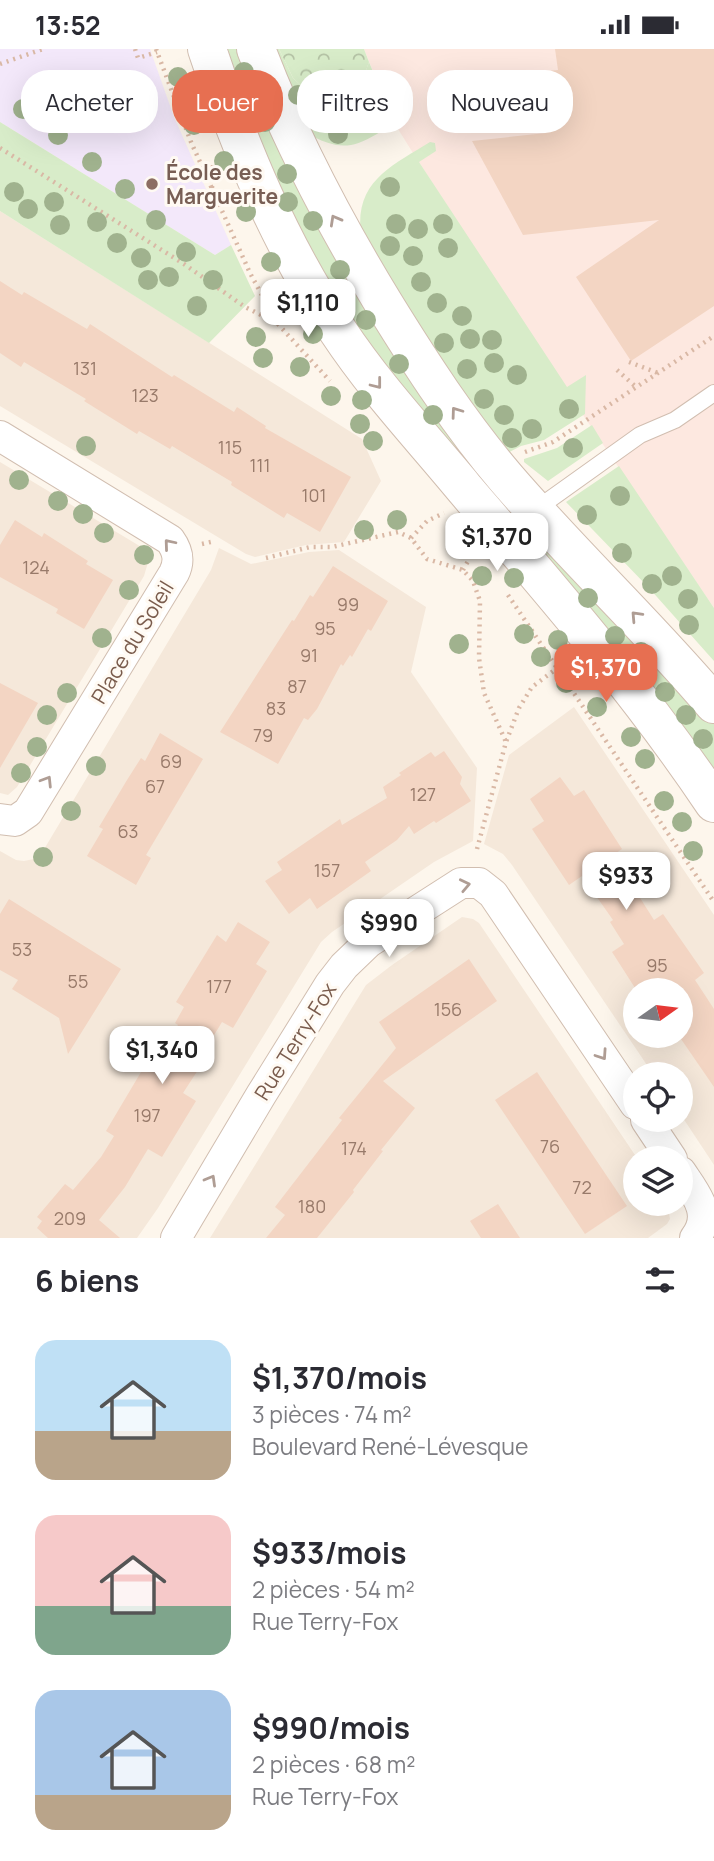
<!DOCTYPE html>
<html lang="fr">
<head>
<meta charset="utf-8">
<style>
  :root { --surface:#fff; --page:#f2f2f3; --text:#2b2b33; --muted:#7c7c81; --accent:#e76f51 }
  body { margin:0; font-family:Manrope,sans-serif; background:var(--page); color:var(--text); height:100vh; display:flex; flex-direction:column; font-size:26px; white-space:nowrap }
  * { box-sizing:border-box; margin:0 }
  p { font-size:23px; color:var(--muted) }
  .icon { flex:none; width:38px; height:38px; fill:none; stroke:currentColor; stroke-width:2; stroke-linecap:round; stroke-linejoin:round }
  .map { position:relative; height:1189px; overflow:hidden }
  .details { display:flex; flex-direction:column; background:var(--surface); flex:1 }
  .details>* { flex:none }
  .banner { position:absolute; left:21px; top:21px; width:672px; height:63px; display:flex; gap:14px }
  .needle { width:46px; rotate:76deg }
  .tools { position:absolute; left:623px; top:929px; display:grid; gap:14px }
  .tools a { display:grid; place-items:center; width:70px; height:70px; border-radius:50%; background:var(--surface); box-shadow:0 7px 28px #0002; font-size:35px }
  .price { position:absolute; translate:-50% -60px; padding:0 16px; border-radius:14px; background:#fff; color:#222; font-size:23px; line-height:46px; filter:drop-shadow(0 2px 4px #0008) }
  .price::after { content:''; position:absolute; left:50%; top:42px; width:21px; height:16px; margin-left:-10px; background:inherit; clip-path:polygon(0 0,100% 0,50% 100%) }
  .price.current { background:var(--accent); color:#fff }
  ul { padding:0; list-style:none }
  li { display:flex; align-items:center; gap:21px; height:175px; padding:0 35px }
  li span { display:grid; place-items:center; flex:none; width:196px; height:140px; border-radius:21px; color:#555 }
  li>.icon { margin-inline-start:auto }
  span .icon { width:84px; height:84px; fill:#fffc; stroke-width:1 }
  li b { font-size:30px }
  h2 { display:flex; justify-content:space-between; align-items:center; height:84px; padding:0 35px; font-size:30px }
  .chip { padding:0 24px; border-radius:28px; background:var(--surface); box-shadow:0 7px 28px #0002; font-size:24px; line-height:63px }
  .chip.current { background:var(--accent); color:#fff }
  .status { display:flex; justify-content:space-between; align-items:center; height:49px; padding:0 35px; background:var(--surface); direction:ltr }
  .status svg { height:19px; fill:currentColor }
  .map>svg:first-child { display:block }
  .residential { fill:#f5e8da; fill-rule:evenodd }
  .commercial { fill:#fde8e0 }
  .education { fill:#f3e8fa }
  .green { fill:#d8ecc9 }
  .forest { fill:url(#forest-crowns) }
  .building { fill:#f3d5c3 }
  .lines { fill:none; stroke-linecap:round; stroke-linejoin:round }
  .service-casing { stroke:#d1beb0; stroke-width:18 }
  .minor-casing { stroke:#d1beb0; stroke-width:32 }
  .tertiary-casing { stroke:#d1beb0; stroke-width:40 }
  .path { stroke:#d9b8a5; stroke-width:4.5; stroke-dasharray:2 5; stroke-linecap:butt }
  .service { stroke:#fff; stroke-width:16 }
  .minor { stroke:#fff; stroke-width:30 }
  .tertiary { stroke:#fff; stroke-width:38 }
  .tree { fill:#a0b28e }
  .oneway { stroke:#af9d94 }
  .education-dot { fill:#8d6e63; stroke:#fffaf3; stroke-width:2.5 }
  .labels { text-anchor:middle; dominant-baseline:central; stroke-width:6; stroke-linejoin:round; paint-order:stroke }
  .number-label { font-size:18px; fill:#987a6a }
  .education-label { font-size:21px; font-weight:bold; fill:#785e54; stroke:#fffaf3; text-anchor:start }
  .street-label { font-size:21px; fill:#7a5c4d; stroke:#fffaf3 }
</style>
</head>
<body>
<div class="status"><b>13:52</b><svg viewBox="0 0 49 12"><path d="M0 12V9h3v3zM5 12V6h3v6zM10 12V3h3v9zM15 12V0h3v12zM26 1h20v11H26zM47 4h2v5h-2z"/></svg></div>
<div class="map">
<svg width="714" height="1189" viewBox="0 0 714 1189">
  <defs>
    <pattern id="forest-crowns" width="20" height="18" patternUnits="userSpaceOnUse" patternTransform="scale(1.75)"><rect width="20" height="18" fill="#d8ecc9"/><path d="M2 6a3 3 0 1 1 6 0M12 15a3 3 0 1 1 6 0" fill="none" stroke="#b4c2a5"/></pattern>
  </defs>
  <rect width="100%" height="100%" fill="#fdf6ec"/>
  <path class="residential" d="M0 162 362 390 381 432 344 493 306 496 255 508 246 505 0 357Z
    M0 413 143 499 149 510 144 527 17 738 8 746 0 744Z
    M219 499 251 515 309 503 339 501 426 558 411 623 477 719 473 792 434 813 332 883 321 893 158 1159 137 1189H0V802L16 811 24 812 34 810 43 802 211 521Z
    M574 658 714 866V1116L681 1066V1026L653 1025 512 816 503 805 484 795 509 706ZM635 942H681V987H635Z
    M462 868 473 870 479 874 637 1109 635 1155H667L670 1170 667 1175 648 1189H210L366 936 392 916Z"/>
  <path class="commercial" d="M364 0H714V559L583 366 413 104 393 72Z"/>
  <path class="education" d="M0 0H150L174 68 231 196 215 206 0 73Z"/>
  <path class="green" d="M221 0H242L486 418 469 432 319 229Z
    M269 0H279L293 29 306 41 319 43 334 53 344 67 375 65 363 29 369 13 386 54 404 46 407 50C407 69 369 93 351 96 337 98 326 94 314 88Z
    M0 73 215 206 231 196 255 247 209 294 0 162Z
    M430 93 435 94 436 102 419 113 567 338 586 326 585 365 544 391 521 397 500 408 361 186C354 132 392 117 430 93Z
    M592 376 603 394 548 432 524 413V410L557 399Z
    M619 417 714 559V612L649 539 566 453Z
    M495 429 667 616 714 675V723L479 443Z"/>
  <path class="forest" d="M279 0H364L369 13 363 30 375 65 371 72 359 75 344 67 334 53 319 43 306 41 293 29Z"/>
  <path class="building" d="M555 0H714V257L631 312 576 228 659 171 523 186 472 92 546 84 538 23 558 21Z
    M0 232 22 246 24 243 87 280 90 275 172 328 174 326 234 363 237 358 266 377 265 379 351 428 320 483 287 464 284 469 231 436 232 433 172 397 170 400 139 382 137 385 84 352 86 350 24 313 21 318 0 304Z
    M15 471 42 488 44 484 88 512 86 515 113 531 84 580 56 564 58 560 0 528V496Z
    M333 517 388 552 371 582 368 580 352 608 350 606 343 617 341 615 317 660 308 671 304 669 278 715 220 683 292 571 294 572 310 546 313 548Z
    M0 634 38 654 0 719Z
    M160 684 203 710 146 806 151 809 136 836 87 807 103 780 99 778 127 731 141 709 145 712Z
    M444 702 462 728 460 735 471 752 436 774 434 772 414 785 409 777 397 791 365 813 371 822 317 860 310 849 289 865 265 832 282 821 277 813 340 770 342 776 387 749 383 738 401 726 399 724 431 703 435 708Z
    M560 728 574 747 584 741 622 800 613 806 654 871 663 865 704 924 695 931 714 960V1038L681 990V942H637L612 903 624 895 610 873 613 871 582 827 569 836 532 780 544 772 530 750Z
    M9 850 121 920 68 1005 59 969 12 940 18 931 0 921V865Z
    M238 873 270 893 256 915 267 922 233 979 222 973 194 1019 198 1021 183 1044 196 1052 162 1108 148 1100 125 1138 99 1171 120 1189H48L37 1179 42 1172 37 1168 65 1135 73 1141 101 1108 114 1087 106 1082 147 1013 154 1017 178 976 175 974 184 958 176 953 217 886 226 893Z
    M469 910 497 952 383 1032 415 1059 381 1101 383 1102 353 1141 354 1143 317 1189H266L285 1166 275 1158 342 1071 339 1069 396 999 379 973Z
    M537 1023 627 1157 585 1185 495 1051Z
    M498 1155 520 1189H481L470 1172Z"/>
  <g class="lines">
    <defs>
      <path id="service" d="M535 461 640 386 675 371 714 344"/>
      <path id="minor" d="M0 387 170 491C178 502 180 512 174 524L28 763 15 772 0 770
        M646 1071 672 1110
        M681 1123C695 1144 714 1165 695 1189
        M176 1189 261 1046 330 935 344 917 369 893 461 834H479L493 845 635 1055"/>
      <path id="tertiary" d="M207 0C240 99 280 195 338 282 375 338 421 387 464 439 551 541 639 642 714 754
        M256 0C290 90 334 173 384 255 421 315 460 375 506 429 573 507 648 577 714 655"/>
    </defs>
    <use href="#service" class="service-casing"/>
    <use href="#minor" class="minor-casing"/>
    <use href="#tertiary" class="tertiary-casing"/>
    <path class="path" d="M135 0 138 9 157 3
      M156 0 191 93 250 224 277 274 330 332
      M0 15 43 0
      M0 99 184 215 245 258 277 274
      M212 139 213 116
      M629 313 658 324
      M617 321 636 338
      M525 403 553 393 714 287
      M411 489 427 472 444 464
      M202 495 215 492
      M266 509 310 498H332L398 483 411 489 427 510 463 521 473 532 480 552 479 609 484 644 506 693
      M463 521 475 500
      M508 546 714 853
      M477 800 506 693 519 659 532 638 556 620"/>
    <use href="#service" class="service"/>
    <use href="#minor" class="minor"/>
    <use href="#tertiary" class="tertiary"/>
  </g>
  <g class="tree">
    <circle cx="244" cy="23" r="10"/>
    <circle cx="178" cy="28" r="10"/>
    <circle cx="340" cy="36" r="10"/>
    <circle cx="298" cy="46" r="10"/>
    <circle cx="245" cy="49" r="10"/>
    <circle cx="188" cy="53" r="10"/>
    <circle cx="23" cy="60" r="10"/>
    <circle cx="351" cy="66" r="10"/>
    <circle cx="315" cy="67" r="10"/>
    <circle cx="265" cy="73" r="10"/>
    <circle cx="194" cy="76" r="10"/>
    <circle cx="338" cy="85" r="10"/>
    <circle cx="58" cy="86" r="10"/>
    <circle cx="224" cy="112" r="10"/>
    <circle cx="92" cy="113" r="10"/>
    <circle cx="287" cy="125" r="10"/>
    <circle cx="390" cy="138" r="10"/>
    <circle cx="125" cy="140" r="10"/>
    <circle cx="14" cy="143" r="10"/>
    <circle cx="54" cy="153" r="10"/>
    <circle cx="288" cy="153" r="10"/>
    <circle cx="28" cy="160" r="10"/>
    <circle cx="246" cy="163" r="10"/>
    <circle cx="156" cy="171" r="10"/>
    <circle cx="313" cy="172" r="10"/>
    <circle cx="97" cy="173" r="10"/>
    <circle cx="396" cy="175" r="10"/>
    <circle cx="443" cy="175" r="10"/>
    <circle cx="60" cy="176" r="10"/>
    <circle cx="418" cy="180" r="10"/>
    <circle cx="117" cy="194" r="10"/>
    <circle cx="390" cy="197" r="10"/>
    <circle cx="448" cy="199" r="10"/>
    <circle cx="186" cy="203" r="10"/>
    <circle cx="413" cy="207" r="10"/>
    <circle cx="141" cy="209" r="10"/>
    <circle cx="271" cy="213" r="10"/>
    <circle cx="340" cy="221" r="10"/>
    <circle cx="169" cy="228" r="10"/>
    <circle cx="148" cy="231" r="10"/>
    <circle cx="213" cy="231" r="10"/>
    <circle cx="421" cy="233" r="10"/>
    <circle cx="291" cy="247" r="10"/>
    <circle cx="437" cy="254" r="10"/>
    <circle cx="197" cy="257" r="10"/>
    <circle cx="462" cy="267" r="10"/>
    <circle cx="366" cy="271" r="10"/>
    <circle cx="313" cy="285" r="10"/>
    <circle cx="256" cy="288" r="10"/>
    <circle cx="470" cy="290" r="10"/>
    <circle cx="492" cy="291" r="10"/>
    <circle cx="444" cy="294" r="10"/>
    <circle cx="263" cy="309" r="10"/>
    <circle cx="494" cy="314" r="10"/>
    <circle cx="399" cy="315" r="10"/>
    <circle cx="300" cy="318" r="10"/>
    <circle cx="467" cy="320" r="10"/>
    <circle cx="517" cy="326" r="10"/>
    <circle cx="331" cy="347" r="10"/>
    <circle cx="484" cy="350" r="10"/>
    <circle cx="362" cy="351" r="10"/>
    <circle cx="569" cy="360" r="10"/>
    <circle cx="433" cy="366" r="10"/>
    <circle cx="504" cy="366" r="10"/>
    <circle cx="360" cy="375" r="10"/>
    <circle cx="532" cy="380" r="10"/>
    <circle cx="512" cy="389" r="10"/>
    <circle cx="373" cy="392" r="10"/>
    <circle cx="86" cy="397" r="10"/>
    <circle cx="573" cy="399" r="10"/>
    <circle cx="19" cy="431" r="10"/>
    <circle cx="620" cy="447" r="10"/>
    <circle cx="58" cy="452" r="10"/>
    <circle cx="83" cy="465" r="10"/>
    <circle cx="587" cy="466" r="10"/>
    <circle cx="397" cy="471" r="10"/>
    <circle cx="364" cy="481" r="10"/>
    <circle cx="104" cy="484" r="10"/>
    <circle cx="622" cy="504" r="10"/>
    <circle cx="144" cy="506" r="10"/>
    <circle cx="482" cy="527" r="10"/>
    <circle cx="672" cy="527" r="10"/>
    <circle cx="514" cy="529" r="10"/>
    <circle cx="652" cy="535" r="10"/>
    <circle cx="129" cy="541" r="10"/>
    <circle cx="588" cy="549" r="10"/>
    <circle cx="688" cy="550" r="10"/>
    <circle cx="689" cy="576" r="10"/>
    <circle cx="524" cy="585" r="10"/>
    <circle cx="615" cy="587" r="10"/>
    <circle cx="102" cy="589" r="10"/>
    <circle cx="558" cy="591" r="10"/>
    <circle cx="459" cy="595" r="10"/>
    <circle cx="641" cy="603" r="10"/>
    <circle cx="541" cy="608" r="10"/>
    <circle cx="591" cy="626" r="10"/>
    <circle cx="566" cy="634" r="10"/>
    <circle cx="665" cy="643" r="10"/>
    <circle cx="67" cy="644" r="10"/>
    <circle cx="597" cy="658" r="10"/>
    <circle cx="47" cy="666" r="10"/>
    <circle cx="686" cy="666" r="10"/>
    <circle cx="631" cy="688" r="10"/>
    <circle cx="703" cy="690" r="10"/>
    <circle cx="37" cy="698" r="10"/>
    <circle cx="645" cy="710" r="10"/>
    <circle cx="96" cy="717" r="10"/>
    <circle cx="21" cy="724" r="10"/>
    <circle cx="664" cy="752" r="10"/>
    <circle cx="71" cy="762" r="10"/>
    <circle cx="682" cy="773" r="10"/>
    <circle cx="693" cy="802" r="10"/>
    <circle cx="43" cy="808" r="10"/>
  </g>
  <defs><path id="oneway-chevron" d="M-2-3.5L2.5 0L-2 3.5" fill="none" stroke-width="1.6" stroke-linecap="round" stroke-linejoin="round" transform="scale(1.75)"/></defs>
  <g class="oneway">
    <use href="#oneway-chevron" transform="translate(335 171) rotate(-119)"/>
    <use href="#oneway-chevron" transform="translate(377 335) rotate(52)"/>
    <use href="#oneway-chevron" transform="translate(456 363) rotate(-126)"/>
    <use href="#oneway-chevron" transform="translate(169 495) rotate(-130)"/>
    <use href="#oneway-chevron" transform="translate(636 567) rotate(-133)"/>
    <use href="#oneway-chevron" transform="translate(47 732) rotate(-58)"/>
    <use href="#oneway-chevron" transform="translate(465 836) rotate(-12)"/>
    <use href="#oneway-chevron" transform="translate(602 1006) rotate(56)"/>
    <use href="#oneway-chevron" transform="translate(211 1131) rotate(-60)"/>
  </g>
  <circle class="education-dot" cx="152" cy="135" r="7"/>
  <g class="labels">
    <g class="number-label">
      <text x="85" y="319">131</text>
      <text x="145" y="346">123</text>
      <text x="230" y="398">115</text>
      <text x="260" y="416">111</text>
      <text x="314" y="446">101</text>
      <text x="36" y="518">124</text>
      <text x="348" y="555">99</text>
      <text x="325" y="579">95</text>
      <text x="309" y="606">91</text>
      <text x="297" y="637">87</text>
      <text x="276" y="659">83</text>
      <text x="263" y="686">79</text>
      <text x="171" y="712">69</text>
      <text x="155" y="737">67</text>
      <text x="423" y="745">127</text>
      <text x="128" y="782">63</text>
      <text x="327" y="821">157</text>
      <text x="22" y="900">53</text>
      <text x="657" y="916">95</text>
      <text x="78" y="932">55</text>
      <text x="219" y="937">177</text>
      <text x="448" y="960">156</text>
      <text x="147" y="1066">197</text>
      <text x="550" y="1097">76</text>
      <text x="354" y="1099">174</text>
      <text x="582" y="1138">72</text>
      <text x="312" y="1157">180</text>
      <text x="70" y="1169">209</text>
    </g>
    <g class="education-label">
      <text x="166" y="123">École des<tspan x="166" dy="24">Marguerite</tspan></text>
    </g>
    <g class="street-label">
      <text transform="translate(132 593) rotate(-59)">Place du Soleil</text>
      <text transform="translate(295 992) rotate(-58)">Rue Terry-Fox</text>
    </g>
  </g>
</svg>
<div class="tools">
<a><svg class="needle" viewBox="-14 -14 28 28"><path d="M0-13l5 13h-10z" fill="#e53935"/><path d="M0 13l5-13h-10z" fill="#7c7c81"/></svg></a>
<a><svg class="icon" aria-label="locate" viewBox="0 0 24 24"><circle cx="12" cy="12" r="6"/><path d="M12 2v4M12 18v4M2 12h4M18 12h4"/></svg></a>
<a><svg class="icon" aria-label="layers" viewBox="0 0 24 24"><path d="M12 4l9 5-9 5-9-5zM3 14l9 5 9-5"/></svg></a>
</div>
<b class="price" style="left:308px;top:290px">$1,110</b>
<b class="price" style="left:497px;top:524px">$1,370</b>
<b class="price current" style="left:606px;top:655px">$1,370</b>
<b class="price" style="left:626px;top:863px">$933</b>
<b class="price" style="left:389px;top:910px">$990</b>
<b class="price" style="left:162px;top:1037px">$1,340</b>
<div class="banner">
<a class="chip">Acheter</a>
<a class="chip current">Louer</a>
<a class="chip">Filtres</a>
<a class="chip">Nouveau</a>
</div>
</div>
<section class="details">
<h2>6 biens<svg class="icon" aria-label="filters" viewBox="0 0 24 24"><path d="M4 7h16M4 17h16"/><circle cx="9" cy="7" r="2"/><circle cx="15" cy="17" r="2"/></svg></h2>
<ul>
<li><span style="background:linear-gradient(#bfe0f5 65%,#b9a48a 0)"><svg class="icon" aria-label="home" viewBox="0 0 24 24"><path d="M3 11l9-7 9 7M6 9v11h12V9"/></svg></span><div><b>$1,370/mois</b><p>3 pièces · 74 m²</p><p>Boulevard René-Lévesque</p></div></li>
<li><span style="background:linear-gradient(#f6c9c9 65%,#7fa58c 0)"><svg class="icon" aria-label="home" viewBox="0 0 24 24"><path d="M3 11l9-7 9 7M6 9v11h12V9"/></svg></span><div><b>$933/mois</b><p>2 pièces · 54 m²</p><p>Rue Terry-Fox</p></div></li>
<li><span style="background:linear-gradient(#a9c7e8 75%,#b9a48a 0)"><svg class="icon" aria-label="home" viewBox="0 0 24 24"><path d="M3 11l9-7 9 7M6 9v11h12V9"/></svg></span><div><b>$990/mois</b><p>2 pièces · 68 m²</p><p>Rue Terry-Fox</p></div></li>
</ul>
</section>
</body>
</html>
